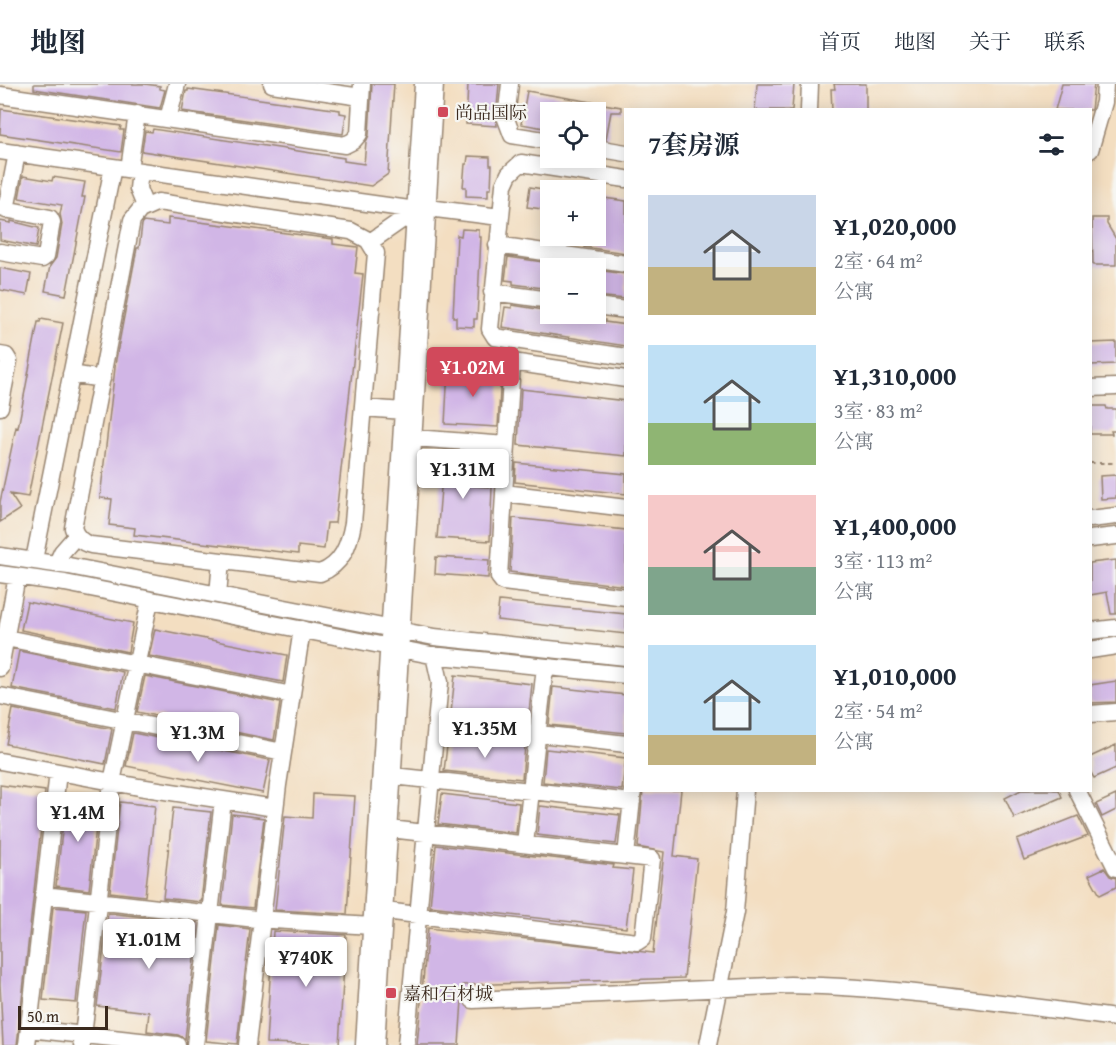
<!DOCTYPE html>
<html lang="zh">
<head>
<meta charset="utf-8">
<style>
  :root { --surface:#fff; --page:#f6f6f7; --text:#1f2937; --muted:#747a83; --line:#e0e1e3; --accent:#d1495b }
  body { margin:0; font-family:"Gentium Book Plus","Noto Serif SC",serif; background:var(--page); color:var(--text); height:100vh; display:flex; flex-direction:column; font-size:22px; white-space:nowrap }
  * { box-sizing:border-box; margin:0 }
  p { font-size:20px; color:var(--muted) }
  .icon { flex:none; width:33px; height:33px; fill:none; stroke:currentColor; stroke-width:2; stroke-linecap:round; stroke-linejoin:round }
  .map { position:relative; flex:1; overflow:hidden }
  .drawer { position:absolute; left:624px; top:24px; width:468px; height:684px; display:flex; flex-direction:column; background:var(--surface); border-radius:0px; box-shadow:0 3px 15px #0003 }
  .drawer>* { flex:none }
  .tools { position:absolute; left:540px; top:18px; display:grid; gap:12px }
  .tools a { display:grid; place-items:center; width:66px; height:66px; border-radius:0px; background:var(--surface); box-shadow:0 3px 15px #0003; font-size:30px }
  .scale { position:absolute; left:18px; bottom:15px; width:90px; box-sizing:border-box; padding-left:6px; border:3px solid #3b2a1e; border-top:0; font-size:16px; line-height:21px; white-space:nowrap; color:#3b2a1e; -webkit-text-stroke:4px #f6f6f2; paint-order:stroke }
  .price { position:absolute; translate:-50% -51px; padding:0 14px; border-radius:6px; background:#fff; color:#222; font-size:20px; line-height:39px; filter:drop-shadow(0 2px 3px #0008) }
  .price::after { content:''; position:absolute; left:50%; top:36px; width:18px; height:14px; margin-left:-9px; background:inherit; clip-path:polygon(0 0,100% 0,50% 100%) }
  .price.current { background:var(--accent); color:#fff }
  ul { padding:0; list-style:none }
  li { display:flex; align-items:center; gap:18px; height:150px; padding:0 24px }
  li span { display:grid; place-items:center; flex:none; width:168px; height:120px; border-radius:0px; color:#555 }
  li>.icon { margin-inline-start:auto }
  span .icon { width:72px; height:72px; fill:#fffc; stroke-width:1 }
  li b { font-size:26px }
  h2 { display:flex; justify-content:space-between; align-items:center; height:72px; padding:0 24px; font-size:26px }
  header { display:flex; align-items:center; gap:36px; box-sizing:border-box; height:84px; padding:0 30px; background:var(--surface); border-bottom:2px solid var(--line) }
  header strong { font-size:28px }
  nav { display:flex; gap:33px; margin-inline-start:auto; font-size:21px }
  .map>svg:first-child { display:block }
  .building { fill:#d1b6e6 }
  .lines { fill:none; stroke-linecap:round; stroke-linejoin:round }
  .minor-casing { stroke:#978470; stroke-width:19 }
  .path { stroke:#978470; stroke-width:2; stroke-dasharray:4.5 4.5; stroke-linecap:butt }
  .minor { stroke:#fff; stroke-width:16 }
  .poi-dot { fill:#d1495b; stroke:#f6f6f2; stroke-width:2 }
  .labels { text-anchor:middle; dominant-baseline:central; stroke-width:4.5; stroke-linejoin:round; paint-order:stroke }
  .poi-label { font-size:18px; fill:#3b2a1e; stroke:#f6f6f2; text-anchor:start }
</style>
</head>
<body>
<header>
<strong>地图</strong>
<nav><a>首页</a><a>地图</a><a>关于</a><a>联系</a></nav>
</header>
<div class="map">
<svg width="1116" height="961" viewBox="0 0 1116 961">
  <rect width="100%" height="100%" fill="#f6f6f2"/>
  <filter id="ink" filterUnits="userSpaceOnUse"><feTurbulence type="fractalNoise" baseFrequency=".0167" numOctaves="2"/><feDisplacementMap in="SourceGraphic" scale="12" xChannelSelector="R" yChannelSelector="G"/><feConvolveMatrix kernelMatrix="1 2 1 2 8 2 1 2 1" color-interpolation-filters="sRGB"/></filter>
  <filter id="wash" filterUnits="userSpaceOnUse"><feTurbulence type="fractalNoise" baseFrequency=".008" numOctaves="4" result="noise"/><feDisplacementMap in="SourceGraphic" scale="24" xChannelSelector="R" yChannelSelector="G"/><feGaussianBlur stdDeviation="1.35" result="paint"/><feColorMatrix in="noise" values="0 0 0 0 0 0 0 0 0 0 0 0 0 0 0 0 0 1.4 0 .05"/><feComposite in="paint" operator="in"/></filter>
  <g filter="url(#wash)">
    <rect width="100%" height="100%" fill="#f3dec1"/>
    <g id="blocks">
      <path class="building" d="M34 0H144L160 2V5L165 6 160 24 34 5Z
        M372 0H394L388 90 371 102 142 67 145 47 152 48 153 45 344 74V77L364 80 366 58 369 51Z
        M468 0H499L496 34 497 42 466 40Z
        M757 0H794L792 26H755Z
        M834 0H866V26H832L831 5H835Z
        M1062 0H1094L1091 26H1055Z
        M188 5 340 26V29L346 30 343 50 182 27 186 7H188Z
        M527 7 621 23V28H611L606 55 596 53V28H550V45L521 40Z
        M1 25 121 42 120 46H124L121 68 0 50Z
        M468 72 490 73V81H492L491 105H488V113L466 112V103H463L465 80H467Z
        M23 92 52 97 53 93 85 98 82 113H85L66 211 45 207 50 182 56 174 62 140 60 130 62 121 19 114Z
        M530 103 550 106V126L527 123Z
        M596 113 626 117V169L584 163 586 152H596Z
        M168 134 333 155V160L358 163 355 189 363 190 335 439H327L324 465 298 462V470L134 451 135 444 109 441 112 415 100 414 116 275 137 164H139L142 141 143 138 168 141Z
        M1092 134H1107V140L1116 155V181H1093Z
        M0 137 11 139V137L39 144 36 163 0 156Z
        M462 145 479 146V153H481L477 235H474V243L456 242V233H453L457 151 461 152Z
        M508 173 550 179V205L513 200V197L505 196Z
        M0 184 31 190 27 211 0 206Z
        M596 186 626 190V215L596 212Z
        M512 221 550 227V230H565L605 236V238L626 241V262L502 243 505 223 512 224Z
        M41 235 63 239 44 333 28 413 10 410 20 425 0 438V418L16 343 18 344 38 238H40Z
        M1116 258V280L1090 281V259Z
        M448 285 501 288 498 343 445 340Z
        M521 305 626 317V372L518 361Z
        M1090 322H1106L1107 325H1116V347H1111L1112 350H1090Z
        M444 367 477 369 474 402 492 403 490 457 437 454Z
        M516 379 626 390V410L515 398Z
        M1116 391V414L1101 415 1100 392Z
        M513 434 626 446V502L510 488Z
        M436 473 489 476 488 494 435 490Z
        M1116 476V530H1111L1107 508 1090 511V479Z
        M499 517 626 530V550L497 536Z
        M27 518 133 539 128 568 21 546Z
        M155 545 287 571 283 598 149 572Z
        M19 567 123 588 116 624 12 604Z
        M455 591 532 600 528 638 451 629Z
        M145 592 280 619 274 656 137 628Z
        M1116 597V618L1090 619V601Z
        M553 603 626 611V649L549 641Z
        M13 625 112 645 105 680 6 660Z
        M133 649 270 676 263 709 126 682Z
        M448 654 525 662 522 695 444 687Z
        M1116 661V684L1094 694 1090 687V673Z
        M546 665 626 674 622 706 543 698Z
        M0 701 45 707 17 961H3L0 900Z
        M643 706H681L674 772 697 775 684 894 463 901 459 961H417L428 844 653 869 664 768 638 763Z
        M1021 706H1059L1062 713 1014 734 1005 714Z
        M313 710 355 712 347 830 275 826 285 732 312 734Z
        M442 710 519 719 516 749 438 740Z
        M1116 711V726L1102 733 1096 720Z
        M66 712 99 716 89 806 56 802Z
        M120 718 155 722 145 812 110 808Z
        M540 722 620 731 616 760 537 751Z
        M173 724 211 728 201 818 163 814Z
        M232 730 264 734 253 824 222 821Z
        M1078 732 1088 752 1024 776 1017 756Z
        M436 761 614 781 613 784 633 786 626 844 430 822Z
        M1104 784 1110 792 1116 794V803L1100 811 1089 791Z
        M53 823 86 826 76 919 43 916Z
        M108 829 198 839 185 955 178 951 147 947 149 928 97 922Z
        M219 841 250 845 237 960 206 957Z
        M273 847 346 851 339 961 266 959Z"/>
    </g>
  </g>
  <g filter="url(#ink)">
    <use href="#blocks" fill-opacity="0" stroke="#978470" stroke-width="1.5"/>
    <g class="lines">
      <defs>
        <path id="minor" d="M272 0 361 13
          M510 0 506 35 512 51 550 57
          M0 11 345 61 353 57 359 50 362 0
          M809 26 810 0
          M168 35 177 0
          M596 64 626 69
          M1090 66 1104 18 1105 0
          M0 67 416 126
          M129 85 137 30
          M140 87 138 105 145 122
          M626 95 521 79 509 90 504 101 490 245 495 253 626 273
          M158 118 351 147 368 156 376 169 353 439C349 461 342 481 320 489L91 461C82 459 76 453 73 444L132 136 140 126Z
          M0 124 50 134 52 138 46 172 42 175 0 168
          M428 124 500 133
          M6 126 17 69
          M370 158 416 126
          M497 161 626 180
          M492 208 550 216
          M596 222 626 226
          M0 271 6 272 9 277 0 323
          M71 290 102 295
          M626 295 512 278 499 493 503 498 626 513
          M1090 304 1116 303
          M363 324 404 327
          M414 354 507 361
          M504 409 626 424
          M1090 435 1116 432
          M1090 455 1116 452
          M0 472 69 482 434 553 626 573
          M34 476 113 83
          M57 479 62 468 76 452
          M0 490 65 499 431 571 626 591
          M218 511 221 477
          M1090 547 1116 544
          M6 554 292 611
          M1090 566 1116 562
          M0 584 17 492
          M0 612 283 668
          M1090 630 1116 628
          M436 638 626 660
          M0 677 139 703 275 724
          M393 692 632 718
          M1077 706 1116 784
          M525 760 545 583
          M626 772 633 706
          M43 811 256 835 372 842
          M385 827 637 858 643 854 652 775 390 745
          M473 916 790 901C899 903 1008 920 1116 934
          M29 945 177 961
          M27 961 58 688
          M82 961 112 698 150 516
          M195 961 223 716
          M247 961 278 701 302 545
          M364 961 423 0
          M376 961 435 0
          M406 961 440 598 434 571
          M708 961 735 828 745 706"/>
      </defs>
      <use href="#minor" class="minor-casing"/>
      <path class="path" d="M1090 379H1116"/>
      <use href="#minor" class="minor"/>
    </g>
  </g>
  <g class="poi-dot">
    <rect x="437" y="22" width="12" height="12" rx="3"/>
    <rect x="385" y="903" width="12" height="12" rx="3"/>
  </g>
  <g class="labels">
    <g class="poi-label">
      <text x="455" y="28">尚品国际</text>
      <text x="403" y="909">嘉和石材城</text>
    </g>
  </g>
</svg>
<div class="tools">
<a><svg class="icon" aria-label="locate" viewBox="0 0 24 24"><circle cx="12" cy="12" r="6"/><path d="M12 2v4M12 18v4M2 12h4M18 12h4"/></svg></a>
<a>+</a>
<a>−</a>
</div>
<div class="scale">50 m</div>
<b class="price current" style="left:473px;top:314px">¥1.02M</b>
<b class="price" style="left:463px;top:416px">¥1.31M</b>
<b class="price" style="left:485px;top:675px">¥1.35M</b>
<b class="price" style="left:198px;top:679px">¥1.3M</b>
<b class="price" style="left:78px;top:759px">¥1.4M</b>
<b class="price" style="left:149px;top:886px">¥1.01M</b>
<b class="price" style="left:306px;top:904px">¥740K</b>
<section class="drawer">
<h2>7套房源<svg class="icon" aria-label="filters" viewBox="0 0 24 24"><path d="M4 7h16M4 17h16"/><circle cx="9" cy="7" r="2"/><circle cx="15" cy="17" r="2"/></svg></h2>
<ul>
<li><span style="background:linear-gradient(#c9d6e8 60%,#c2b280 0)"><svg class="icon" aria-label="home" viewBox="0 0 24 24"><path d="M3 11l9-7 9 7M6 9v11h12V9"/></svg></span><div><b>¥1,020,000</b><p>2室 · 64 m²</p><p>公寓</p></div></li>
<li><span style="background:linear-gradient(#bfe0f5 65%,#8fb573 0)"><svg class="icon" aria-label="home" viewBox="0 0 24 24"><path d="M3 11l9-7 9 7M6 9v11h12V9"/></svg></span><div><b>¥1,310,000</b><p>3室 · 83 m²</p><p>公寓</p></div></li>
<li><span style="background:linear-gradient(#f6c9c9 60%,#7fa58c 0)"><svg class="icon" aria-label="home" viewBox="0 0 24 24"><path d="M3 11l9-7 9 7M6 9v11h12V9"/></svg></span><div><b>¥1,400,000</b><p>3室 · 113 m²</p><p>公寓</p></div></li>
<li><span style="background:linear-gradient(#bfe0f5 75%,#c2b280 0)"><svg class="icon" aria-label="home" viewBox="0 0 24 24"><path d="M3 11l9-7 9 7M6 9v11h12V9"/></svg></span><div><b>¥1,010,000</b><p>2室 · 54 m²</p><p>公寓</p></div></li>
</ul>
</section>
</div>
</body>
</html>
